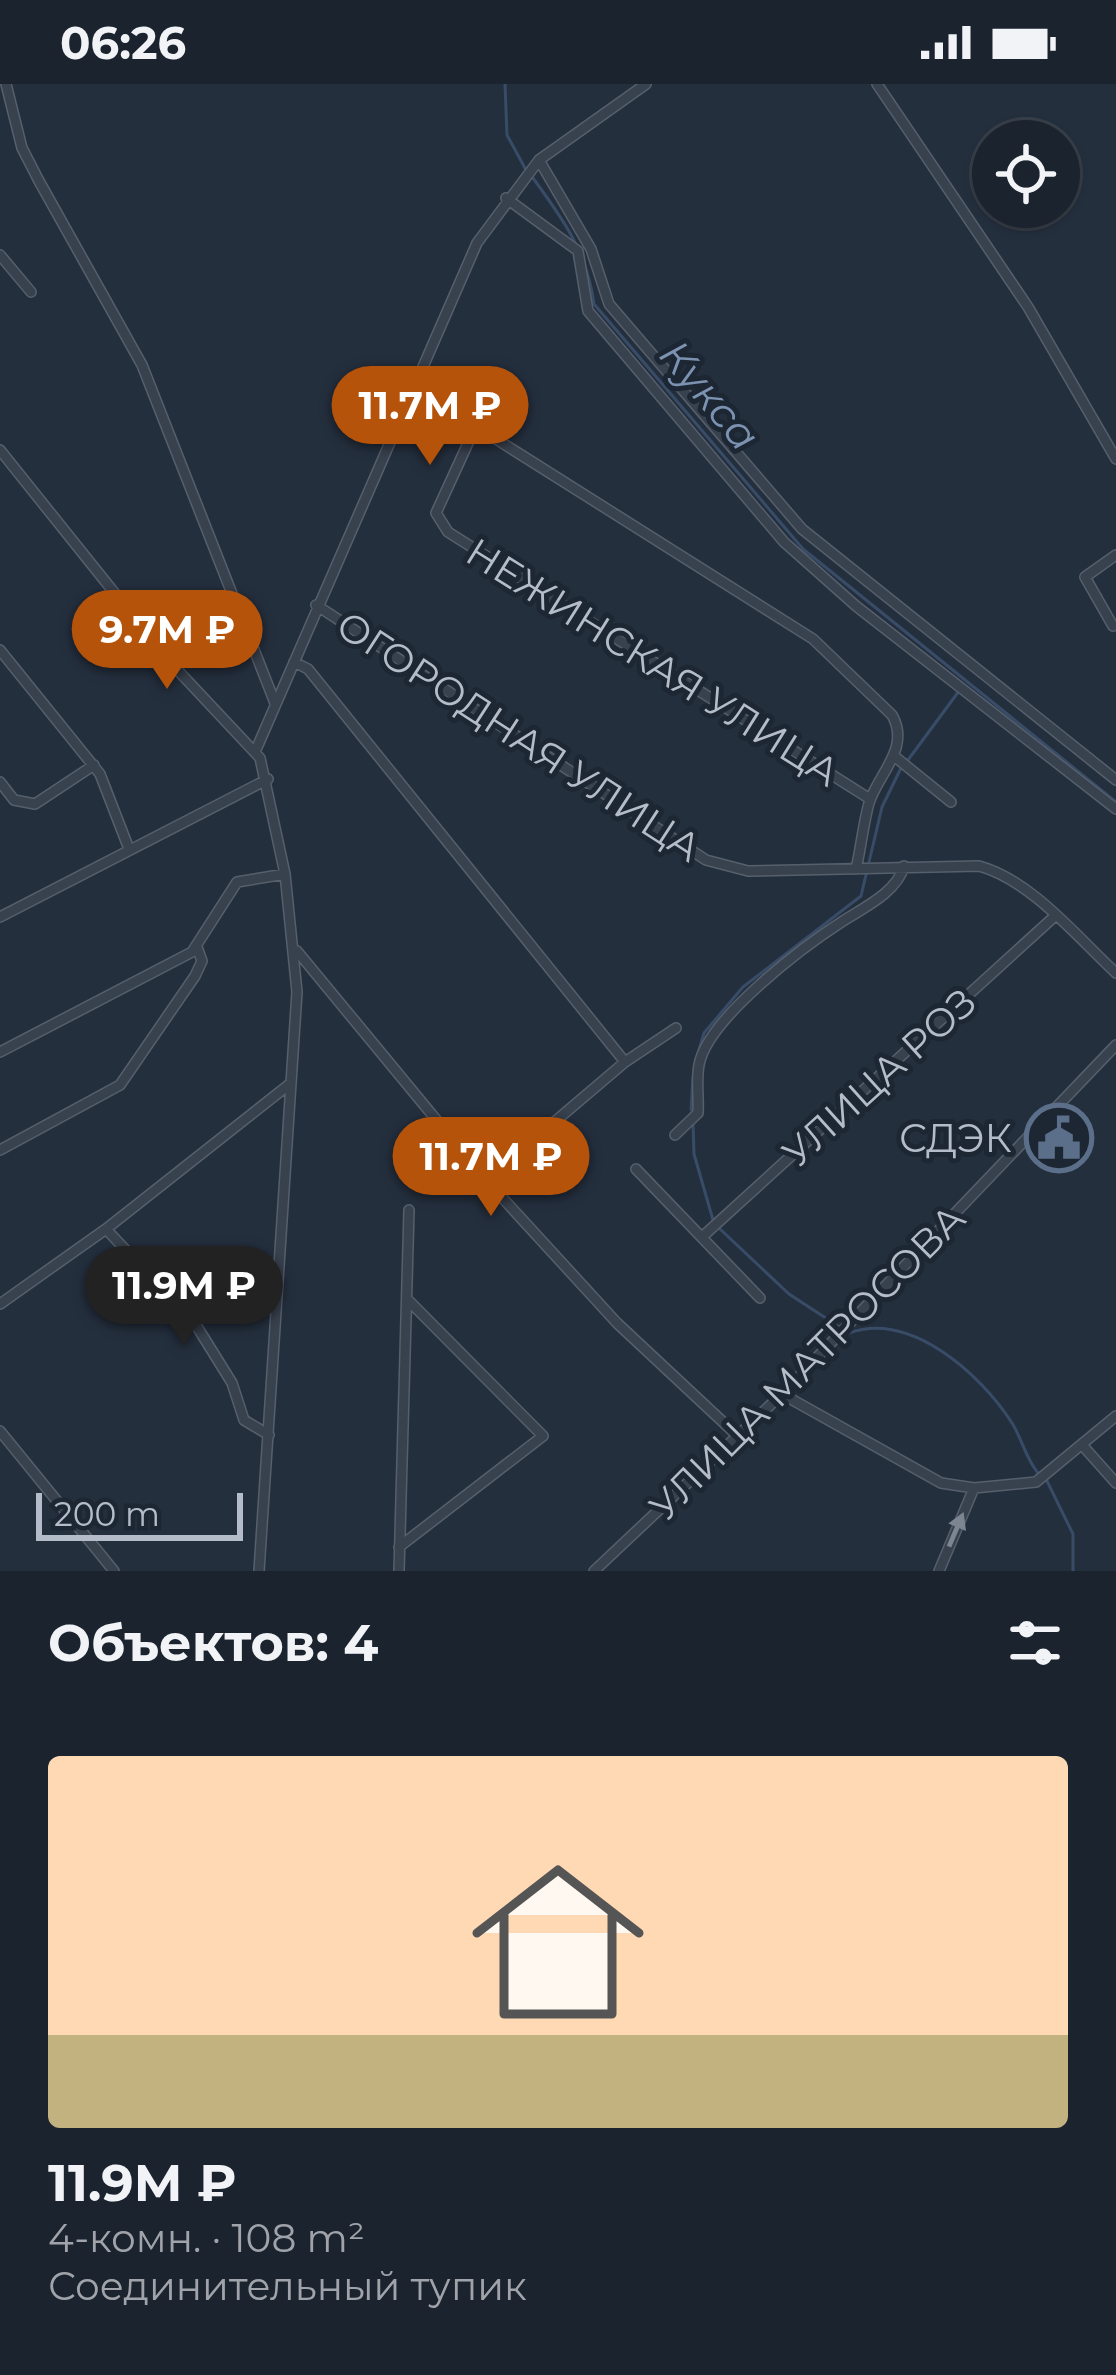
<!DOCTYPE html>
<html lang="ru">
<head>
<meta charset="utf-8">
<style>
  :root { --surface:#1b232e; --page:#282f3a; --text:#f1f3f6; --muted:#a0a4aa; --line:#39404a; --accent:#b45309 }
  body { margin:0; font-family:Montserrat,sans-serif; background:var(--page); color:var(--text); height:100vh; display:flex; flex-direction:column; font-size:45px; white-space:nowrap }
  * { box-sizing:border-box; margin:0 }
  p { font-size:39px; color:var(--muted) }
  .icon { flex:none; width:66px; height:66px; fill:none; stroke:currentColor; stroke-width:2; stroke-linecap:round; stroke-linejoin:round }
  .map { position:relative; height:1487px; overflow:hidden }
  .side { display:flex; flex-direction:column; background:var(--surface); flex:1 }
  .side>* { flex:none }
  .buttons { position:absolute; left:972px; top:36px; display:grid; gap:24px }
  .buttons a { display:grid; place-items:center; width:108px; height:108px; border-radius:50%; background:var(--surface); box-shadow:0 3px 9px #0004,0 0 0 3px var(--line); font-size:60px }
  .scale { position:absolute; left:36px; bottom:30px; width:207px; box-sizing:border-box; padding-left:12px; border:6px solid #b4bcc9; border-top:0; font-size:33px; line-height:42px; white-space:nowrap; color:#b4bcc9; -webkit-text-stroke:9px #1d2633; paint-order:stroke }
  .price { position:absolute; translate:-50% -102px; padding:0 27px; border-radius:42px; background:var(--accent); color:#fff; font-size:39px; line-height:78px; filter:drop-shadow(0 3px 6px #0008) }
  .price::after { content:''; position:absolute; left:50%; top:72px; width:36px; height:27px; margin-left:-18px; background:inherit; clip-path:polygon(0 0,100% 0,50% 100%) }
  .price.active { background:#222; color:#fff }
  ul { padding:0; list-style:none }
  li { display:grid; align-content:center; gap:24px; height:636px; padding:0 48px }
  li span { display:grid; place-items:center; height:372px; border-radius:12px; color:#555 }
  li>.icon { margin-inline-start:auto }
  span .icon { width:216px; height:216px; fill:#fffc; stroke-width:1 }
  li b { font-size:51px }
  h2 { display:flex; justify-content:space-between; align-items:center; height:144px; padding:0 48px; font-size:51px }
  .status { display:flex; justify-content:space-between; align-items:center; height:84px; padding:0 60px; background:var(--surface); direction:ltr }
  .status svg { height:33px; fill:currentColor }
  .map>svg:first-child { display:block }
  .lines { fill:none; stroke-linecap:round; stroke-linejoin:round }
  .stream { stroke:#394c67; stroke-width:3 }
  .minor-casing { stroke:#565f6c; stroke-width:12 }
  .minor { stroke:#38414e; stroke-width:9 }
  .oneway { fill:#7c8592 }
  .labels { text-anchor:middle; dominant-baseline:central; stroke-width:10; stroke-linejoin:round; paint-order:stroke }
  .street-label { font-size:39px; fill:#b4bcc9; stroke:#1d2633 }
  .poi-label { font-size:39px; fill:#b4bcc9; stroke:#1d2633; text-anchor:end }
  .water-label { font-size:42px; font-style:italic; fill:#7c92b1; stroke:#1d2633 }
</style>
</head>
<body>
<div class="status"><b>06:26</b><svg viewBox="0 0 49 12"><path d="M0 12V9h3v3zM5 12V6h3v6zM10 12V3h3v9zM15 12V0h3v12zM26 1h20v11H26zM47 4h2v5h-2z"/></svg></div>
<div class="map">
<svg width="1116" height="1487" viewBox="0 0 1116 1487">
  <rect width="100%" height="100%" fill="#242f3e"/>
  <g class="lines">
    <path class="stream" d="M505 0 507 51 526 86
      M533 94C563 135 587 168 594 220L803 465 1116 718
      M908 676 959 607
      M696 976 704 949 743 903 861 812 882 723 901 684
      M691 1026 693 992
      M693 1040 694 1070 713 1136
      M720 1145 789 1210 838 1242
      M849 1249C910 1227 980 1289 1012 1339 1022 1355 1026 1375 1038 1389
      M1046 1395 1073 1450V1487"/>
    <defs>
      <path id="minor" d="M6 0 22 64 39 97 142 281 275 619
        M877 0 1028 223 1116 375
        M539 76 591 165 609 220 802 445 1116 696
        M506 114 578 167 588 227 784 458 856 522 1116 725
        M0 171 31 208
        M0 366 169 577 260 674 285 790 297 908 259 1487
        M316 521 706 776 748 787 979 782C1031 796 1077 853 1116 889
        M1113 542 1085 493 1116 471
        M0 566 100 690 129 765
        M294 578 308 585 625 978
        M255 668 477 159 539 76 646 0
        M894 672 951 718
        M0 698 14 716 35 720 94 681
        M856 785C861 764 863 741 869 719 878 690 911 664 892 631L813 555 496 355 478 350 469 357 436 429 448 448 870 715
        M0 833 268 695
        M297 867 486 1096 617 1239 739 1353
        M0 968 192 868 237 798 285 790
        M675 1051 698 1029C699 1014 696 996 699 981 707 935 804 862 843 837 865 823 897 808 904 782
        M0 1066 120 1001 195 892 202 877 197 863
        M636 1085 760 1214
        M486 1096 625 978 676 944
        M106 1145 196 1241 232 1299 244 1336 269 1351
        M702 1153 1055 832
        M0 1220 106 1145 291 999
        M782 1310 941 1399 974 1404 1036 1398 1116 1332
        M0 1347 114 1487
        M1083 1362 1116 1399
        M399 1463 543 1352 409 1217
        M399 1487 409 1126
        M594 1487 782 1310 1116 961
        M939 1487 974 1404"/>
    </defs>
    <use href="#minor" class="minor-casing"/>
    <use href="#minor" class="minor"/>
  </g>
  <defs><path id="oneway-solid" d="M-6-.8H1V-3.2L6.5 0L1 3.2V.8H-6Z" transform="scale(3)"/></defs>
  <use class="oneway" href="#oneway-solid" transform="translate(956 1446) rotate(-67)"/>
  <defs>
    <symbol id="civic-ring" viewBox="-11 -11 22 22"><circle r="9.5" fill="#1d2633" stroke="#5c6f8a" stroke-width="1.5"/><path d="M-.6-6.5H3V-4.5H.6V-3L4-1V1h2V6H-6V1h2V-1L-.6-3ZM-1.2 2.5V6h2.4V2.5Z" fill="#5c6f8a"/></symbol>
  </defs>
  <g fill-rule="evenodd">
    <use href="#civic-ring" x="1021" y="1016" width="76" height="76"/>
  </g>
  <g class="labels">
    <g class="street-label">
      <text transform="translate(653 578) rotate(32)">НЕЖИНСКАЯ УЛИЦА</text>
      <text transform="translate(519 652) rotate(33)">ОГОРОДНАЯ УЛИЦА</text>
      <text transform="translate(879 993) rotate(-42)">УЛИЦА РОЗ</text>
      <text transform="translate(807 1278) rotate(-45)">УЛИЦА МАТРОСОВА</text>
    </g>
    <g class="poi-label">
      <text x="1012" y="1054">СДЭК</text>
    </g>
    <g class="water-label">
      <text transform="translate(710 311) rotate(50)">Кукса</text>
    </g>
  </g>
</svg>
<div class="buttons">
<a><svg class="icon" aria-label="locate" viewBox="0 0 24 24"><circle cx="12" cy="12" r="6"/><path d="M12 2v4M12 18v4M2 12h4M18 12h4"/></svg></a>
</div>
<div class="scale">200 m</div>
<b class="price" style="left:430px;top:384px">11.7M ₽</b>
<b class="price" style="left:167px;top:608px">9.7M ₽</b>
<b class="price" style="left:491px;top:1135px">11.7M ₽</b>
<b class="price active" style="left:184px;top:1264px">11.9M ₽</b>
</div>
<section class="side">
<h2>Объектов: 4<svg class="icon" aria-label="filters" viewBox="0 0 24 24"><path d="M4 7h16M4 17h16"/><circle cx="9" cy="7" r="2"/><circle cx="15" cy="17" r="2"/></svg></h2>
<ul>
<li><span style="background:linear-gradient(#ffd9b3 75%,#c2b280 0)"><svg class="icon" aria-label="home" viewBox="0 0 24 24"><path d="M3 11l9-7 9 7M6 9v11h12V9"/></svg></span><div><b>11.9M ₽</b><p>4-комн. · 108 m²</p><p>Соединительный тупик</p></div></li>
</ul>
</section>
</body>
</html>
